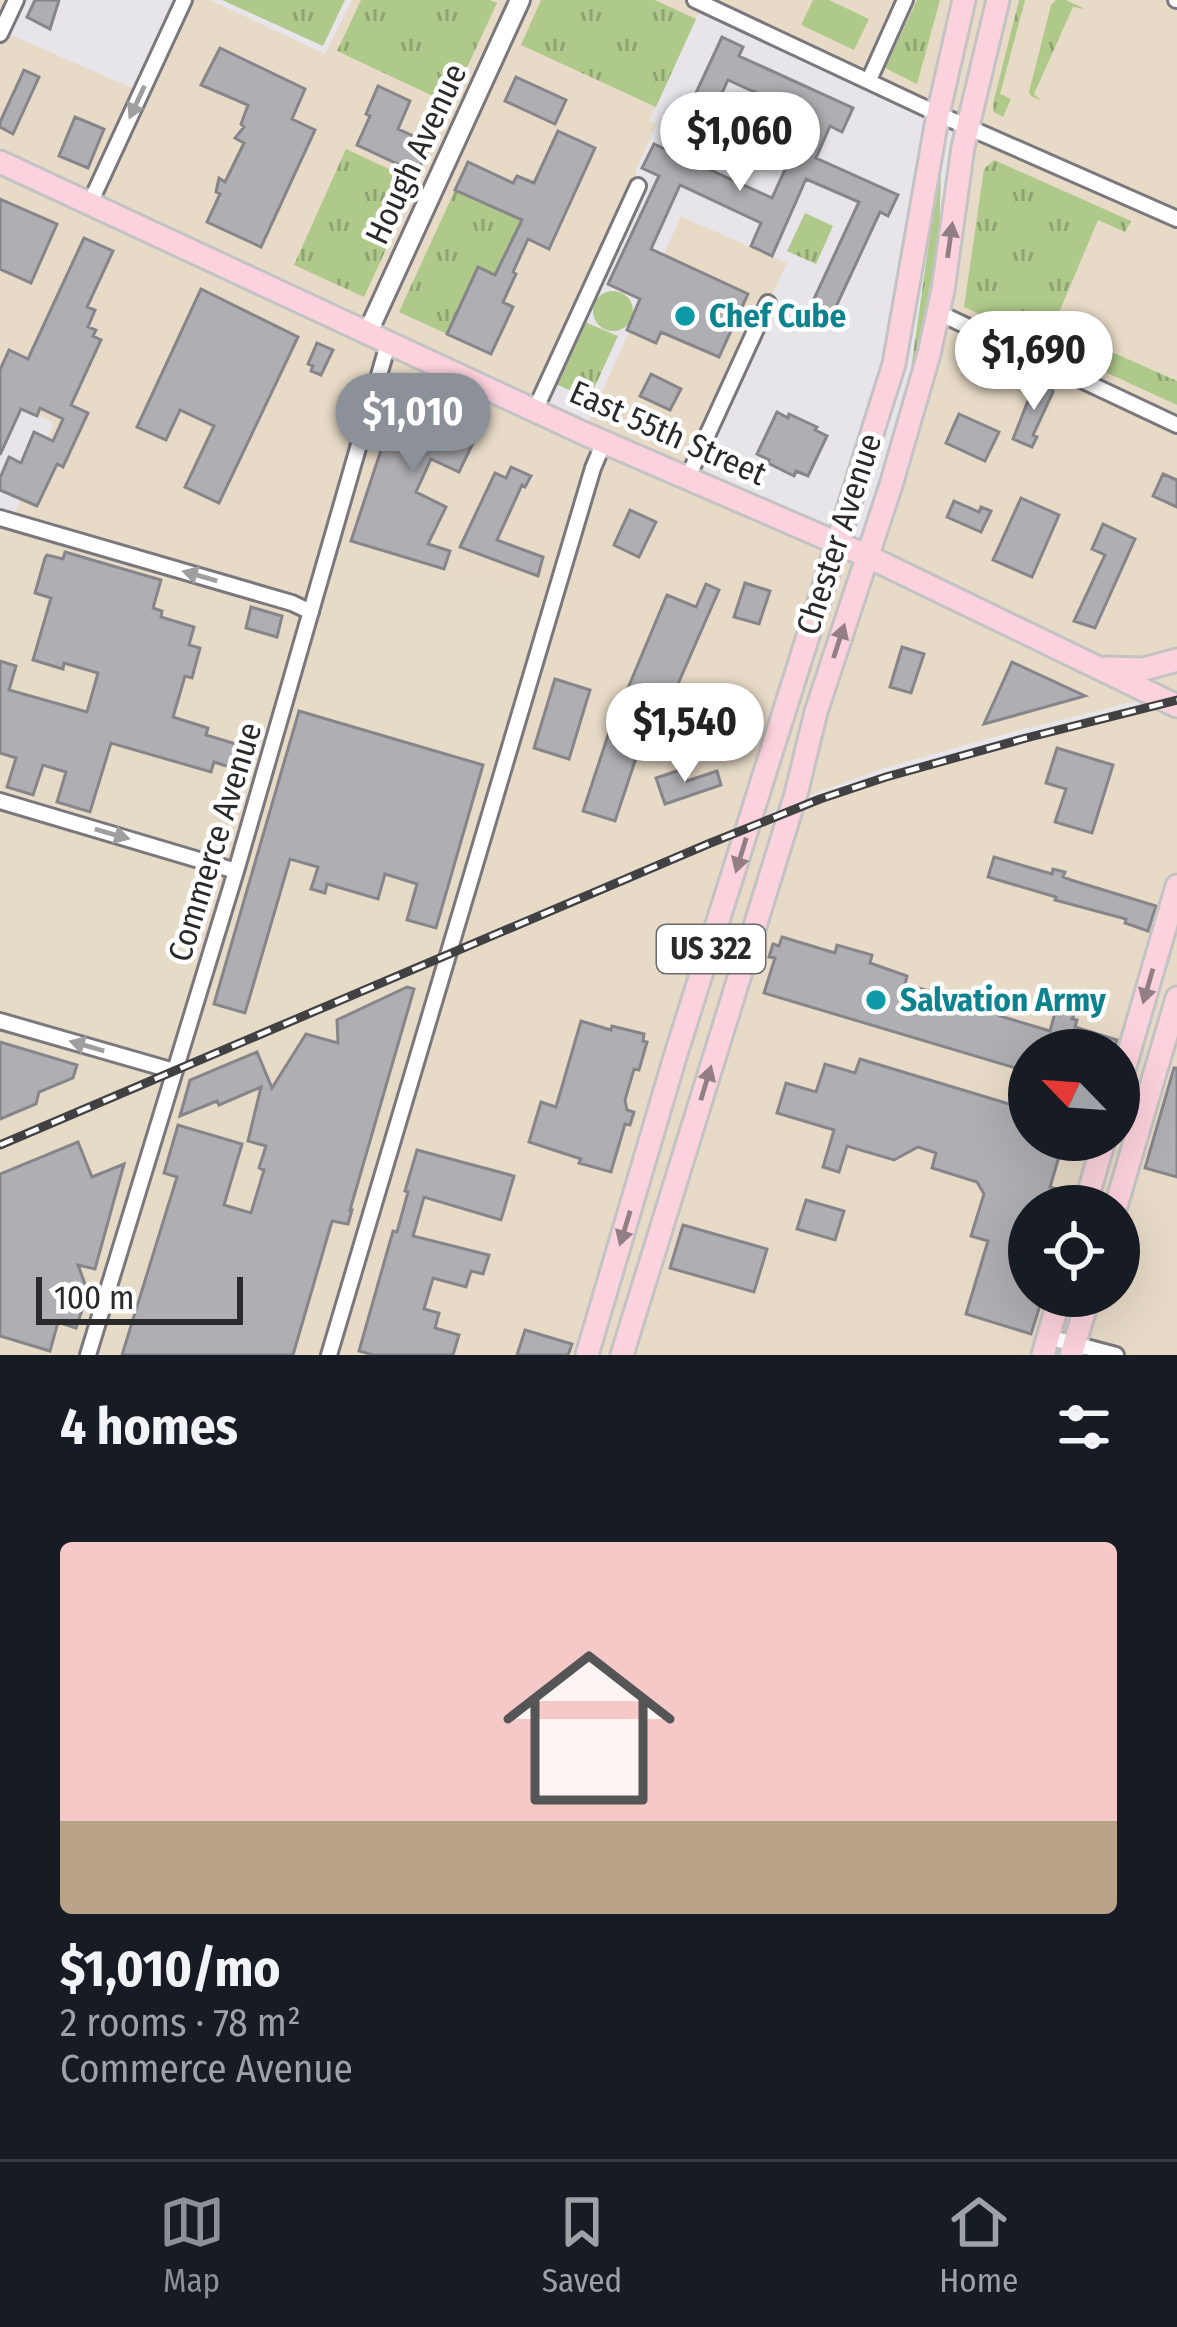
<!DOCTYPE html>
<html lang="en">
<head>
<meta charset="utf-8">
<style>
  :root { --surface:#171b24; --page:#242831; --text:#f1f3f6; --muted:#9ea1a6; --line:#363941; --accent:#8c9099 }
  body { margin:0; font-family:"Fira Sans Condensed",sans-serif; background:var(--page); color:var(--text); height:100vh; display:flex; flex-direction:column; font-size:45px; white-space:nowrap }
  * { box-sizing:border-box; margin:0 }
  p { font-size:39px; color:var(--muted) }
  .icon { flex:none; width:66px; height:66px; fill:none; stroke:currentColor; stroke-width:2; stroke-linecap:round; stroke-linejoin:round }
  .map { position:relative; height:1355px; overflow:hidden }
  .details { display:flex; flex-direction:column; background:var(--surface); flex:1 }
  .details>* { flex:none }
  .needle { width:78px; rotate:295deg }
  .buttons { position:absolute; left:1008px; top:1029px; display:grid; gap:24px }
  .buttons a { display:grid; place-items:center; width:132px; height:132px; border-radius:50%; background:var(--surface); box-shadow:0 12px 48px #0002; font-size:60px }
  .scale { position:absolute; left:36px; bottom:30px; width:207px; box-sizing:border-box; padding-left:12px; border:6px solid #2a292b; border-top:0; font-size:33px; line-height:42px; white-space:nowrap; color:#2a292b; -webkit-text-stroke:9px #fff; paint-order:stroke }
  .price { position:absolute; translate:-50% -102px; padding:0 27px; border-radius:42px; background:#fff; color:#222; font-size:39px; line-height:78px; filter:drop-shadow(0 3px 6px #0008) }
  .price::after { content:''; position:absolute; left:50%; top:72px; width:36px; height:27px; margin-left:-18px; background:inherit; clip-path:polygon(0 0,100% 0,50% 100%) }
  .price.on { background:var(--accent); color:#fff }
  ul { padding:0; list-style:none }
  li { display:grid; align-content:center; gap:24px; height:636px; padding:0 60px }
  li span { display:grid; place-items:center; height:372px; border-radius:12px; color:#555 }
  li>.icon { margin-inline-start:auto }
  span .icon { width:216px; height:216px; fill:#fffc; stroke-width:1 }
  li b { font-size:51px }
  h2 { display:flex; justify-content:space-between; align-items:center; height:144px; padding:0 60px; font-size:51px }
  .tab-bar { display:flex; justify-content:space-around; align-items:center; height:168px; border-top:3px solid var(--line); background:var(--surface); font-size:33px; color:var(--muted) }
  .tab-bar a { display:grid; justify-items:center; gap:6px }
  .tab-bar .on { color:var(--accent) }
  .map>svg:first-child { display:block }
  .commercial { fill:#e7dbc7; fill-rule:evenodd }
  .industrial { fill:#e6dbc7 }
  .grass { fill:url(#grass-tufts) }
  .garden { fill:#aec98a }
  .building { fill:#afaeb3; stroke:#86858a; stroke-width:3; fill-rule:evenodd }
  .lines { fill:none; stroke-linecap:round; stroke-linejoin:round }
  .street-casing { stroke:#7a787d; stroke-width:20 }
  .secondary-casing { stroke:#7a787d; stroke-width:24 }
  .primary-casing { stroke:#c3c3c4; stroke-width:27 }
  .street { stroke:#fff; stroke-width:14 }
  .secondary { stroke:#fff; stroke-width:18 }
  .primary { stroke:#fcd2dc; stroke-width:21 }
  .rail-casing { stroke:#414042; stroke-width:9 }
  .rail { stroke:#fff; stroke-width:4.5; stroke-dasharray:14; stroke-linecap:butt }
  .oneway { fill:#9f9fa0 }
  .oneway2 { fill:#937e84 }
  .culture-dot { fill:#0f9aa8; stroke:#fff; stroke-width:4.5 }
  .labels { text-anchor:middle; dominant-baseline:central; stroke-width:9; stroke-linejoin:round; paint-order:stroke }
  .shield { fill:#fff; stroke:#6a696b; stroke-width:3 }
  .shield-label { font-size:30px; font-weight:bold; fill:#2a292b }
  .street-label { font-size:33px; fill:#2a292b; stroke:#fff }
  .culture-label { font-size:33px; font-weight:bold; fill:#0d838f; stroke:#fff; text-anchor:start }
</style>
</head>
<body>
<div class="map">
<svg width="1177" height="1355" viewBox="0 0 1177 1355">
  <defs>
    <pattern id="grass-tufts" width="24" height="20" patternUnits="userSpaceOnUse" patternTransform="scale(3)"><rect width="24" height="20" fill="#aec98a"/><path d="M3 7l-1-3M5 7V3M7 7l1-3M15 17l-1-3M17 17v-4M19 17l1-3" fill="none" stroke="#8ea371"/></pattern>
  </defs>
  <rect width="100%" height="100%" fill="#e7e5ea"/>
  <path class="commercial" d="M0 0 14 3 2 31 141 92 184 0H210L325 54 352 0H1177V691L1016 731 884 768 794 801 727 835 820 799 948 759 1120 714 1161 699 1177 706V1355H329L311 612 11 521 54 423 0 397ZM703 4 968 128 891 485 867 555 688 477 787 263 687 219 681 216 584 432 535 411 638 186 636 170 656 125 649 120ZM1029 1050H1119V1140H1029ZM1029 1206H1119V1296H1029Z"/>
  <path class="industrial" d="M0 518 310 611 333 536 555 598 329 1355H0Z"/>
  <path class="grass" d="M222 0H345L323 46Z
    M361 0H490L497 3 450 104 337 51Z
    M541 0H655L696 19 656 107 521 45Z
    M917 0H940L917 84 885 68Z
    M1019 0H1025L1000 94 1011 99 1003 117 994 112 993 104Z
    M1056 0H1066L1085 9 1073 7 1034 94 1042 101 1031 96 1029 92 1051 5Z
    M346 149 417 182 364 297 294 265Z
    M994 160 1131 221 1125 232 1098 220 1058 315 1079 325 1076 336 1177 381V405L964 307 984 169Z
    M939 172H941L939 241 913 370 911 369Z
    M455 190 522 220 500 267 447 334 399 312Z
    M805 213 833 226 816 264 787 251Z
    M585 322 618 336 589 399 556 384Z"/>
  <path class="garden" d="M813 0H829L869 19 854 50 801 25Z
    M593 311a20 20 0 1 1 40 0a20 20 0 1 1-40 0Z"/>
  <path class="building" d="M35 0H59L50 29 27 17Z
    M722 37 743 47 739 56 853 108 842 132 830 126 816 158 898 195 888 216 880 212 834 311 813 301 859 202 806 179 772 256 751 246 761 223 680 185 651 249 748 294 719 357 661 332 656 343 627 330 640 299 608 284 659 176 642 168 654 144 669 151ZM728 80 809 117 772 198 691 161Z
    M220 48 305 89 292 119 315 130 261 247 207 222 220 194 216 192 219 178 225 182 244 143 235 138 244 127 241 124 248 105 201 85Z
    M24 70 39 77 13 134 0 127V122Z
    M516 77 566 100 555 124 505 101Z
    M378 86 410 101 398 129 431 144 417 173 357 145 370 116 366 114Z
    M75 117 104 129 88 168 59 156Z
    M558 131 595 148 549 249 528 239 513 272 516 274 503 302 513 307 491 354 447 334 478 267 495 275 522 220 455 190 468 162 513 183 517 176 534 183Z
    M0 199 57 224 31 283 0 269Z
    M84 238 113 251 87 307 95 310 88 327 96 330 93 336 101 340 71 405 88 413 63 467 57 464 37 506 0 490V478L9 457 21 463 34 432 53 441 63 419 40 408 37 416 21 409 0 455V370L9 350 28 359Z
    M201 289 298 337 219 503 185 487 214 426 180 410 166 440 137 427Z
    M317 343 333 350 321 375 311 371 313 366 308 364Z
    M651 374 681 389 670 410 640 396Z
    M1043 380 1050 383 1053 392 1033 435 1037 437 1032 447 1013 439 1035 383Z
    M399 381 484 420 459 472 431 459 416 492 446 507 428 544 450 551 444 569 351 541 383 444Z
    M777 412 788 418 789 414 817 427 815 430 827 436 808 476 796 471 794 476 768 463 769 460 757 454Z
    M959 414 999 432 985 461 946 443Z
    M511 467 531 476 525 487 522 485 497 540 543 557 538 576 460 547 495 473 506 478Z
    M1163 474 1177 480V507L1153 496Z
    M1021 498 1059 515 1032 577 993 560Z
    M954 501 979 512 981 507 991 511 981 532 947 517Z
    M630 510 656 522 639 557 614 545Z
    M1103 524 1135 539 1095 628 1074 621 1105 555 1092 549Z
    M65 552 161 580 153 608 162 611 161 617 194 627 189 645 200 648 192 678 185 676 173 717 208 728 206 735 246 747 239 770 214 762 211 772 111 743 90 812 57 802 66 772 43 765 33 795 7 787 16 758 0 753V661L16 666 9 690 87 712 98 673 64 663 63 669 33 660 51 598 35 593 45 558 47 555 63 559Z
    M745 583 770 591 759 624 734 617Z
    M706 584 719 590 667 709 654 704 615 821 583 811 620 699 623 700 667 595 696 607Z
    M251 607 282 616 277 637 246 628Z
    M902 647 924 654 911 693 890 687Z
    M1012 662 1085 696 984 724Z
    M555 679 590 690 569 759 534 748Z
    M732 704 759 716 750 736 723 723Z
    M299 711 483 765 436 928 407 920 417 884 385 874 378 899 327 884 325 893 311 889 318 867 290 859 245 1013 214 1004Z
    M1057 748 1113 765 1092 833 1055 822 1066 789 1046 783Z
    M683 769 687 781 717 771 721 785 665 804 656 778Z
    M994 857 1052 874 1053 869 1065 872 1063 877 1071 880 1156 906 1148 931 1125 923 1126 919 1055 900 1056 897 988 877Z
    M782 937 835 953 837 945 872 955 870 963 907 976 905 984 1001 1012 1000 1016 1050 1031 1055 1013 1059 1015 1061 1011 1074 1015 1072 1019 1077 1020 1075 1027 1117 1040 1114 1050H1029V1072L764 993 775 958 769 957 773 944 779 946Z
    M407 987 414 989 350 1210H352L348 1224 332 1221 293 1355H122L177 1177 164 1173 178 1125 242 1144 224 1205 251 1213 264 1170 259 1168 266 1146 248 1141 261 1087 219 1105 217 1101 180 1116 190 1080 257 1052 272 1088 306 1034 338 1043 337 1020Z
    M581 1021 611 1030 612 1026 644 1034 643 1041 647 1042 639 1070 634 1069 625 1100 627 1110 634 1112 630 1125 625 1124 611 1172 579 1163 581 1159 529 1142 541 1102 556 1107Z
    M0 1042 77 1065 73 1078 39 1092 36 1104 0 1119Z
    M860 1059 1029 1110V1140H1064L1050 1187 1068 1192 1064 1206H1029V1296H1043L1031 1334 966 1314 988 1241 971 1236 984 1194 977 1182 932 1168 936 1153 918 1147 894 1160 847 1146 839 1172 823 1167 834 1130 777 1113 786 1083 816 1092 825 1064 855 1073Z
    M1174 1068H1177V1177L1145 1168Z
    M78 1142 92 1177 124 1164 95 1269 78 1265 88 1292 76 1328 58 1322 50 1351 0 1336V1174Z
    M417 1150 514 1176 501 1220 424 1197 413 1236 489 1255 483 1274 471 1271 466 1287 433 1278 424 1309 439 1313 435 1328 459 1335 453 1355H373L359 1351 393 1231 397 1232 408 1192 405 1191Z
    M806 1200 844 1211 835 1240 797 1229Z
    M683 1225 767 1249 754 1292 670 1268Z
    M525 1330 572 1344 568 1355H517Z"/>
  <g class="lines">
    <defs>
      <path id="street" d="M695 0 938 114 1177 219
        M1176 0H1177
        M0 34 16 0
        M869 80 905 0
        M90 203 184 0
        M939 313 1177 425
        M535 410 638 186
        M688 477 768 303
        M0 518 292 603 311 612
        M0 801 236 871
        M0 1021 174 1071
        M1048 1337 1116 1355
        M88 1355 236 871 388 344
        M329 1355 593 468 604 442"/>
      <path id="secondary" d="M367 334 520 0"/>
      <path id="primary" d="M0 162 583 433 867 556 1177 706
        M1107 668 1144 669 1177 660
        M1119 1087 1177 886
        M1085 1206 1104 1140
        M1116 1206 1177 998
        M587 1355 675 1057 894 364 938 114 964 0
        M622 1355 796 794 816 712 891 485 929 354 943 290 963 147 998 0
        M1043 1355 1060 1296
        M1071 1355 1089 1296"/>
    </defs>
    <use href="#street" class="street-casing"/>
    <use href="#secondary" class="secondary-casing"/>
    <use href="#primary" class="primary-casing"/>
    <use href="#street" class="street"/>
    <use href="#secondary" class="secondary"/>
    <use href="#primary" class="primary"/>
    <defs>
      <path id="rail" d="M0 1145 708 844 820 799 886 777 1026 738 1177 700"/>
    </defs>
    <use href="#rail" class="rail-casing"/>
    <use href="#rail" class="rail"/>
  </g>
  <defs><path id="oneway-solid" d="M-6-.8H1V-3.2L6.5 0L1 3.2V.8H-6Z" transform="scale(3)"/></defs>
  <g class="oneway">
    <use href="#oneway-solid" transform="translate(137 102) rotate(115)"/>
    <use href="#oneway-solid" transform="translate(200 576) rotate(-164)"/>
    <use href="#oneway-solid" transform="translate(112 834) rotate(16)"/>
    <use href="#oneway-solid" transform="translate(87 1046) rotate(-164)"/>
  </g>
  <g class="oneway2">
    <use href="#oneway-solid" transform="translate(950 240) rotate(-82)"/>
    <use href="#oneway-solid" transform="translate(839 641) rotate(-72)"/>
    <use href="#oneway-solid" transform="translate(741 855) rotate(107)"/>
    <use href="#oneway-solid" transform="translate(1148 986) rotate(106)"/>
    <use href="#oneway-solid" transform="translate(706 1083) rotate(-73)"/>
    <use href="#oneway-solid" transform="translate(625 1228) rotate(107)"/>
  </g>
  <g class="culture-dot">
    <circle cx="685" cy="316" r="12"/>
    <circle cx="876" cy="1000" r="12"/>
  </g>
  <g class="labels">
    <rect class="shield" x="657" y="925" width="108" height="48" rx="9"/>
    <g class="shield-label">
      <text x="711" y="949">US 322</text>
    </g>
    <g class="street-label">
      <text transform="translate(416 154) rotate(-65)">Hough Avenue</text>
      <text transform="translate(668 433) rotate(24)">East 55th Street</text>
      <text transform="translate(839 534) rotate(-72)">Chester Avenue</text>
      <text transform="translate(215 842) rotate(-73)">Commerce Avenue</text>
    </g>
    <g class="culture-label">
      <text x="709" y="316">Chef Cube</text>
      <text x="900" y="1000">Salvation Army</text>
    </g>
  </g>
</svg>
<div class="buttons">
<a><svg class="needle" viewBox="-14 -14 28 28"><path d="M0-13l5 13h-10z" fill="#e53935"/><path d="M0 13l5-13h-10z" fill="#9ea1a6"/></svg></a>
<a><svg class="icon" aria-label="locate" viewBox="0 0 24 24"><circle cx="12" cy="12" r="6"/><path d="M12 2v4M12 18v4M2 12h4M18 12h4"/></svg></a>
</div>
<div class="scale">100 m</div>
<b class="price" style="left:740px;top:194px">$1,060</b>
<b class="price" style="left:1034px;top:413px">$1,690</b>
<b class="price on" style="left:413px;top:475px">$1,010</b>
<b class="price" style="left:685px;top:785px">$1,540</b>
</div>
<section class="details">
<h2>4 homes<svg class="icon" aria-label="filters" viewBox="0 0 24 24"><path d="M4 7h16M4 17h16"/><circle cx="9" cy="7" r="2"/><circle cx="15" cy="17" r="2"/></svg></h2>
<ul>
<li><span style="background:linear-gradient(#f6c9c9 75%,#b9a48a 0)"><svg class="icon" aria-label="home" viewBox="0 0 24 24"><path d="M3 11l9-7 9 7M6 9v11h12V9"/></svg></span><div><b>$1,010/mo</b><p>2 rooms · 78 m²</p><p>Commerce Avenue</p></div></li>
</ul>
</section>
<nav class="tab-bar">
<a class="on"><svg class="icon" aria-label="map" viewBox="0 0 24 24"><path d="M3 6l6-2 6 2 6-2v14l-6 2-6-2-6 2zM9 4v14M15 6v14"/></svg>Map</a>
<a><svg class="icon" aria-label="saved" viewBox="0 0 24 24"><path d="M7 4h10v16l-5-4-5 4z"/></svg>Saved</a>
<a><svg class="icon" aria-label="home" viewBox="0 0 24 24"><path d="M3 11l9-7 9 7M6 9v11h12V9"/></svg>Home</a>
</nav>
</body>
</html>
